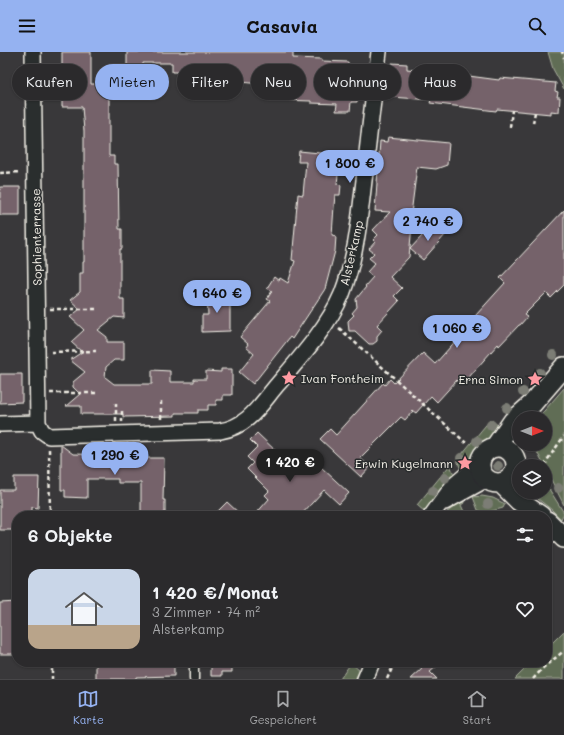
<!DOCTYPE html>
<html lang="de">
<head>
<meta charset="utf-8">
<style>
  :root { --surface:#2b2a2c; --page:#373638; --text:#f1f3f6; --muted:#a6a7a9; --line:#474648; --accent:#95b2f1 }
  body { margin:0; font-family:Mali,sans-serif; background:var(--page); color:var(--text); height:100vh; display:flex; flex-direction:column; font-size:15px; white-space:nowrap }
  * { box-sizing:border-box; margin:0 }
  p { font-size:13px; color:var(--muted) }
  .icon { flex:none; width:22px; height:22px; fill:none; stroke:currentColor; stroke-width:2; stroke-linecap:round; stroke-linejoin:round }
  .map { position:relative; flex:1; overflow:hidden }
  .sheet { position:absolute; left:12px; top:459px; width:540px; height:156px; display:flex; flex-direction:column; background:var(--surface); border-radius:16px; box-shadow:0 1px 3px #0004,0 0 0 1px var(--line) }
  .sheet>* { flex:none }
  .banner { position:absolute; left:12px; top:12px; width:540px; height:36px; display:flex; gap:8px }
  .needle { width:26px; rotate:90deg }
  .controls { position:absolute; left:512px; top:359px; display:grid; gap:8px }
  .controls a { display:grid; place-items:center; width:40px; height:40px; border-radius:50%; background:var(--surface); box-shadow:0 1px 3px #0004,0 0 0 1px var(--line); font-size:20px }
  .price { position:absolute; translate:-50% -34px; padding:0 9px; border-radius:14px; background:var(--accent); color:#111; font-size:13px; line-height:26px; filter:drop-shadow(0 1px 2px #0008) }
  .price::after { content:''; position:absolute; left:50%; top:24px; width:12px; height:9px; margin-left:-6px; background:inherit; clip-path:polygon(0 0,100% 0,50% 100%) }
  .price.on { background:#222; color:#fff }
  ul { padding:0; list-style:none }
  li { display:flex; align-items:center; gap:12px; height:100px; padding:0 16px }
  li span { display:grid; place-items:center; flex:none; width:112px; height:80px; border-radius:12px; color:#555 }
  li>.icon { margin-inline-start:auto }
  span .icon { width:48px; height:48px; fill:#fffc; stroke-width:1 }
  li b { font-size:17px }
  h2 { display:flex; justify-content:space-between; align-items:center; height:48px; padding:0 16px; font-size:17px }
  .tag { padding:0 14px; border-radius:18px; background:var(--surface); box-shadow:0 1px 3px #0004,0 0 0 1px var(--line); font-size:14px; line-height:36px }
  .tag.on { background:var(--accent); color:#111 }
  header { display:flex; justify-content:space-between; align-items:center; height:52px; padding:0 16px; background:var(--accent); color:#111; font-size:18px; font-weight:800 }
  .dock { display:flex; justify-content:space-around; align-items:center; height:56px; border-top:1px solid var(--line); background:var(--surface); font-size:11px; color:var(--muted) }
  .dock a { display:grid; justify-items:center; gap:2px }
  .dock .on { color:var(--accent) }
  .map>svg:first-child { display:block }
  .green { fill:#616d55; stroke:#aaaf9e }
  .building { fill:#74626b; stroke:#f4f1e8 }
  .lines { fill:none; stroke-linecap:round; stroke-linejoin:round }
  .service-casing { stroke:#f4f1e8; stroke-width:11 }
  .minor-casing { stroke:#f4f1e8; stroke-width:18 }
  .tertiary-casing { stroke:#f4f1e8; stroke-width:22 }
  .path { stroke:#f4f1e8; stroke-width:2.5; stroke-dasharray:4 3; stroke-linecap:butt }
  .service { stroke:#2a2d2e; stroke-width:8 }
  .minor { stroke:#2a2d2e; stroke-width:15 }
  .tertiary { stroke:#2a2d2e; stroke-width:19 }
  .tree { fill:#7c7d75 }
  .labels { text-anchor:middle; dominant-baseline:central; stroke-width:3; stroke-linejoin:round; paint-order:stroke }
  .street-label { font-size:12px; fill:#f4f1e8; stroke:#2a2d2e }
  .poi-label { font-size:12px; fill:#f4f1e8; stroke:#2a2d2e; text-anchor:end }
</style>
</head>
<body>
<header><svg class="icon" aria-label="menu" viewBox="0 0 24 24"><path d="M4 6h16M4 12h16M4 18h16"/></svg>Casavia<svg class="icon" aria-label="search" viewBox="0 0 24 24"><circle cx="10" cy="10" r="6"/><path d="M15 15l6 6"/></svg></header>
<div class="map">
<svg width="564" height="627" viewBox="0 0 564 627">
  <rect width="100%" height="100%" fill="#39383a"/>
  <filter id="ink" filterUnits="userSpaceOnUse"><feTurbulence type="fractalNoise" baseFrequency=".025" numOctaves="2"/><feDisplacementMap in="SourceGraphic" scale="8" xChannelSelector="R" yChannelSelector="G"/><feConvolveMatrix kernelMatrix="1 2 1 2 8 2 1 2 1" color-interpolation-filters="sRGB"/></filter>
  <g filter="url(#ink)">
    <path class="green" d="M548 0H564V37L553 17Z
      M564 336V453L533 392H545V366H538Z
      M490 368H492L503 378 481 394 472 409 462 420 457 408Z
      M450 413 455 425 425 460 417 453Z
      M549 437 564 461 561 467 552 458 538 447Z
      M482 444 493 446 505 452 503 456 485 461 478 458 473 445Z
      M463 448 464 451 461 453 466 464H439L446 461Z
      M564 579V627H515L532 610H547V596Z
      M351 611 360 619 355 627H340Z"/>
    <path class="building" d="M62 0H91V32H109V104H114V112H118L119 177H122V197H120V247H124V266L114 265 98 278 107 285V290H124V308H114L106 315 105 325 114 332H152V318L170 319V330H194V327H206V319L221 320V317H232V343H223V348H216V353H208V358H198V361H175V364L123 365V362H81V354H66L80 342 73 335V330L85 320 70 308 82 300 71 290 84 278 70 265 80 257 70 248 80 240V221H83V210H84V79L82 55H62Z
      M127 0H293V6L322 7V9L348 10V14H359V26H361L360 36H358L357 50H351L350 59H336L337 52 311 51V49L282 48V39H279V34L241 30V22L215 23V20H195V23H184V20H172V11H143V20H127Z
      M392 11 407 12V17L445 21 446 15 462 17 461 23 499 28 500 26 556 31 555 39 558 40 557 45H560L559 60 551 59V62L497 57 496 59 430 51 431 48 392 45 393 32H390Z
      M388 85 449 91 447 113 436 117 417 115 411 162 413 163 409 205 390 225 402 236 394 244 399 249 377 273 382 278 377 284V289L373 292H369L355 279H349L348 269 354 263 352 261 357 255 356 247 366 235 365 234 373 225 367 220 375 211 369 206 374 201 369 197 375 190 373 188 378 183 373 178 390 160 375 159 380 89 387 90Z
      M299 99 340 103 343 105 342 114H339L337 132 341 133 340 143H335L334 154 332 183 336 184 335 199 325 237 292 287 290 285 253 332 239 320 254 302 246 295 248 292 240 285 270 249 267 247 272 239 267 236 274 225 279 229 280 226 288 231 295 209 292 208 298 142 303 143 306 110H298Z
      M0 135H20V163H0Z
      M564 158V233L551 246 546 241 524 263 527 265 520 273H519L499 294 498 292 462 333 457 328 437 350 431 344 416 361 413 359 405 368 401 365 360 406 370 415 361 425 320 387 330 377 336 383 383 331 385 333 390 327 394 331 423 301 435 312 468 275 466 274 505 231 500 226Z
      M434 171 446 182 423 208 410 197Z
      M223 242V245H230V279L202 280V263H208L207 243Z
      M0 322H22V350L0 351Z
      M257 381 279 402 271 411 286 425 307 402 349 441 339 452 324 438 300 464H254L269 447 265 443 269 439 247 417 253 411 247 405 257 395 250 388Z
      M114 391 124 403H138V406H164L163 448H165V461H163L162 464H141V431H118V427H87V446L65 445V438H61V393L73 402 114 403Z
      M14 425H39L38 456 32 455V464H17V478H0V438H14Z
      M227 450 242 464H213Z
      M17 550V602H0V551Z
      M96 610H174V624L136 625V627H96Z
      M211 610H232V620H222V624H211Z
      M416 610H442L430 620 437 627H411L422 617Z"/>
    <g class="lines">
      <defs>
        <path id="service" d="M194 610V627"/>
        <path id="minor" d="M33 0 38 371 42 379 49 384 220 379C248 375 260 353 277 333 300 306 328 275 342 242 357 203 360 161 365 120 369 80 374 40 379 0
          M0 372 38 371
          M445 450 487 427
          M431 464 453 434 480 411
          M365 627 372 610"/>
        <path id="tertiary" d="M495 395 513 369 532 352 564 315
          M480 413a18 18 0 1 1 36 0a18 18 0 1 1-36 0Z
          M501 431 519 449 541 464
          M547 469 564 486"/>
      </defs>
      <use href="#service" class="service-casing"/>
      <use href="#minor" class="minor-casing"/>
      <use href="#tertiary" class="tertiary-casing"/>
      <path class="path" d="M564 0H562L564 6
        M533 71 535 60
        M510 75 512 58
        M0 121 21 120
        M50 257H96
        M339 276 466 391
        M51 300 96 299
        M50 341H98
        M161 367V346
        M116 369V351
        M122 370V356
        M49 397 50 464
        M545 414 548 407 564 384
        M52 610V627
        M387 627 395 610
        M533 627 544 615 564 599"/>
      <use href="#service" class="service"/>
      <use href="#minor" class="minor"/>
      <use href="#tertiary" class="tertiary"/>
    </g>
    <g class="tree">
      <circle cx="553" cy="303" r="5"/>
      <circle cx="540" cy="321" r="5"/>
      <circle cx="523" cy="340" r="5"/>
      <circle cx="507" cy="356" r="5"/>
      <circle cx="491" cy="373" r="5"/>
      <circle cx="477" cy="389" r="5"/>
      <circle cx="461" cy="406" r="5"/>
      <circle cx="498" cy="414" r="5"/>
      <circle cx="445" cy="426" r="5"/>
      <circle cx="558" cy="436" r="5"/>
      <circle cx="433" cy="439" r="5"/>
      <circle cx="488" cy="452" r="5"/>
    </g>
  </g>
  <defs>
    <symbol id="sight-bare" viewBox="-9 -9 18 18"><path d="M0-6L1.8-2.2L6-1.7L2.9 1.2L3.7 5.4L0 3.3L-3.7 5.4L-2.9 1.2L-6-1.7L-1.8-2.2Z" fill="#ff9aa2" stroke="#2a2d2e" stroke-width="2.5" paint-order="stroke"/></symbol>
  </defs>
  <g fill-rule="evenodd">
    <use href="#sight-bare" x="278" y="315" width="22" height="22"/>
    <use href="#sight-bare" x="524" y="316" width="22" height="22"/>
    <use href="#sight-bare" x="454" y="400" width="22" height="22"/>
  </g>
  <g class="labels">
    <g class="street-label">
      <text transform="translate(36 185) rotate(-91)">Sophienterrasse</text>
      <text transform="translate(351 201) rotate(-77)">Alsterkamp</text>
    </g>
    <g class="poi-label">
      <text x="301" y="326" text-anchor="start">Ivan Fontheim</text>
      <text x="523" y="327">Erna Simon</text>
      <text x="453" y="411">Erwin Kugelmann</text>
    </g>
  </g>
</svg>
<div class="controls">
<a><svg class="needle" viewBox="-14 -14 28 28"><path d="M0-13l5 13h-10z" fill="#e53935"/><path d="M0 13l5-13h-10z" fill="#a6a7a9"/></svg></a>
<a><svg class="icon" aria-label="layers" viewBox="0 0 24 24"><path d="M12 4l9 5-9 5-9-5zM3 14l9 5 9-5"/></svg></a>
</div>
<b class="price" style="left:350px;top:132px">1 800 €</b>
<b class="price" style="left:428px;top:190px">2 740 €</b>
<b class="price" style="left:217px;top:262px">1 640 €</b>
<b class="price" style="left:457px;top:297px">1 060 €</b>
<b class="price" style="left:115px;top:424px">1 290 €</b>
<b class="price on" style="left:290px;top:431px">1 420 €</b>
<div class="banner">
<a class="tag">Kaufen</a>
<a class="tag on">Mieten</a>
<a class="tag">Filter</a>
<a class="tag">Neu</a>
<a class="tag">Wohnung</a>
<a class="tag">Haus</a>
</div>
<section class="sheet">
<h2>6 Objekte<svg class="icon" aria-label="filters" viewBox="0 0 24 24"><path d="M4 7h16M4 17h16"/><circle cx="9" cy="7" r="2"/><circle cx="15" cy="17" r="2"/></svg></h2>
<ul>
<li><span style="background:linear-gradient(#c9d6e8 70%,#b9a48a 0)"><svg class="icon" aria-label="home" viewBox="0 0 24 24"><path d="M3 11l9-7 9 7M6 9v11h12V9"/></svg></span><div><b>1 420 €/Monat</b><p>3 Zimmer · 74 m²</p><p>Alsterkamp</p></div><svg class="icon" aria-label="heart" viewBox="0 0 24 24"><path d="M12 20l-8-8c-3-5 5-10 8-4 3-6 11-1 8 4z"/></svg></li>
</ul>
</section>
</div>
<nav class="dock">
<a class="on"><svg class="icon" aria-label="map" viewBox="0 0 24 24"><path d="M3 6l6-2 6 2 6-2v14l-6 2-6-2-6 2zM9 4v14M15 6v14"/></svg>Karte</a>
<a><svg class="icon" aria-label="saved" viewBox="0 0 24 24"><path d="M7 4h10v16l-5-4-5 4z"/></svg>Gespeichert</a>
<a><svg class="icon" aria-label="home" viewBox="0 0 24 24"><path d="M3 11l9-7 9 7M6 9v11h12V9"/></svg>Start</a>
</nav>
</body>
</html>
